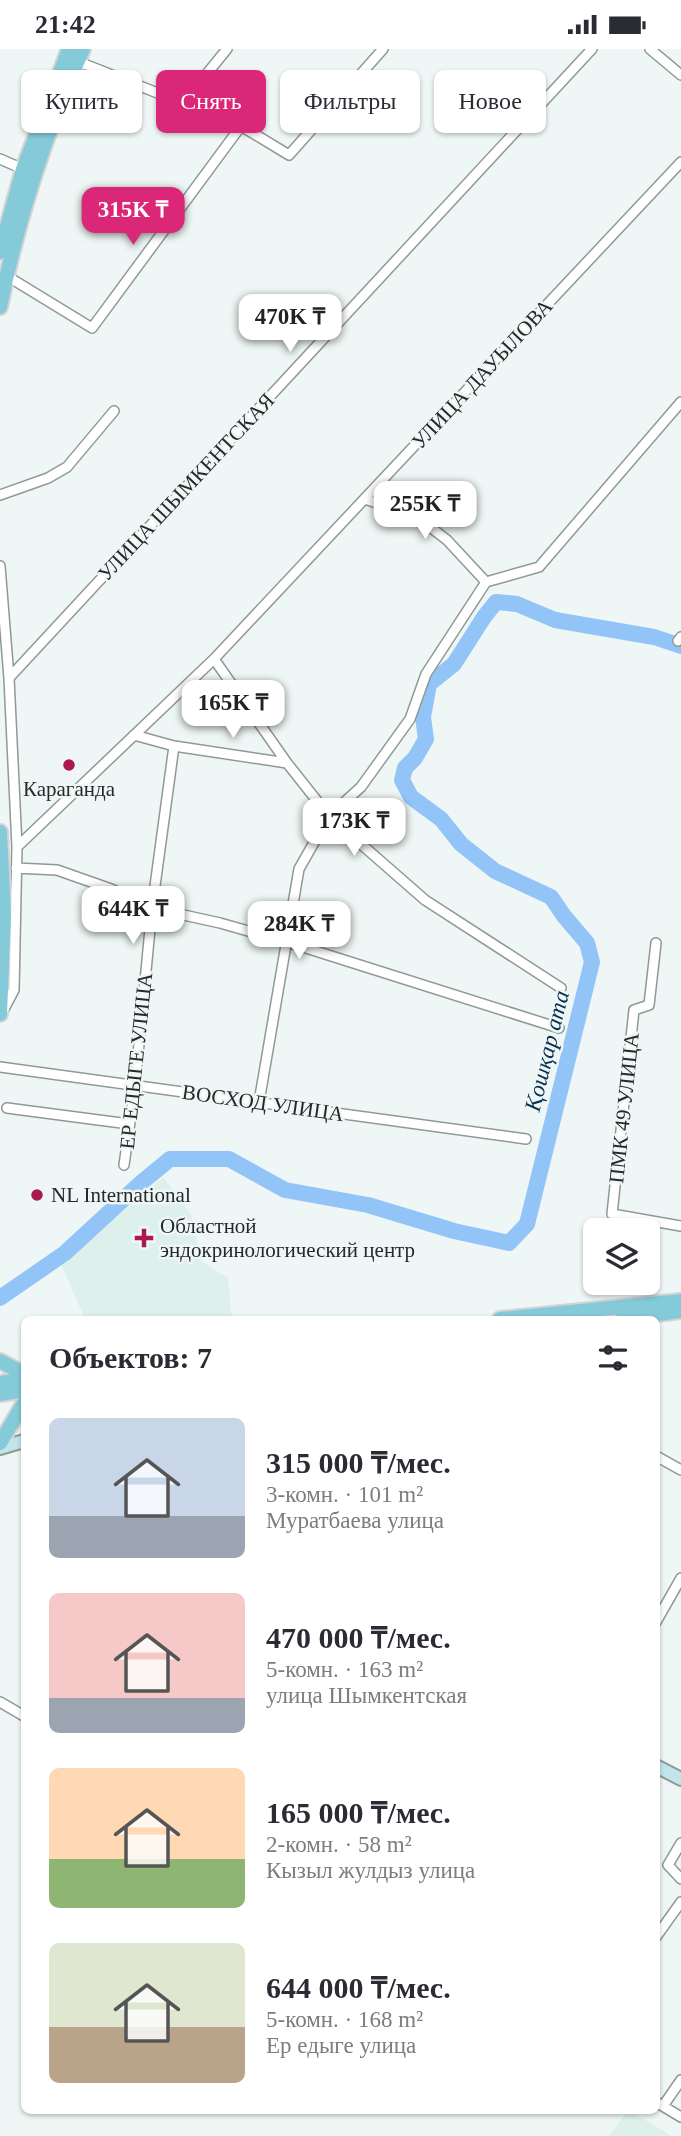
<!DOCTYPE html>
<html lang="ru">
<head>
<meta charset="utf-8">
<style>
  :root { --surface:#fff; --page:#f7f7f7; --text:#2b2b33; --muted:#7c7c81; --accent:#db2777 }
  body { margin:0; font-family:Georgia,serif; background:var(--page); color:var(--text); height:100vh; display:flex; flex-direction:column; font-size:26px; white-space:nowrap }
  * { box-sizing:border-box; margin:0 }
  p { font-size:23px; color:var(--muted) }
  .icon { flex:none; width:38px; height:38px; fill:none; stroke:currentColor; stroke-width:2; stroke-linecap:round; stroke-linejoin:round }
  .map { position:relative; flex:1; overflow:hidden }
  .drawer { position:absolute; left:21px; top:1267px; width:639px; height:798px; display:flex; flex-direction:column; background:var(--surface); border-radius:10px; box-shadow:0 2px 5px #0004 }
  .drawer>* { flex:none }
  .top-card { position:absolute; left:21px; top:21px; width:640px; height:63px; display:flex; gap:14px }
  .buttons { position:absolute; left:583px; top:1169px; display:grid; gap:14px }
  .buttons a { display:grid; place-items:center; width:77px; height:77px; border-radius:10px; background:var(--surface); box-shadow:0 2px 5px #0004; font-size:35px }
  .price { position:absolute; translate:-50% -60px; padding:0 16px; border-radius:14px; background:#fff; color:#222; font-size:23px; line-height:46px; filter:drop-shadow(0 2px 4px #0008) }
  .price::after { content:''; position:absolute; left:50%; top:42px; width:21px; height:16px; margin-left:-10px; background:inherit; clip-path:polygon(0 0,100% 0,50% 100%) }
  .price.current { background:var(--accent); color:#fff }
  ul { padding:0; list-style:none }
  li { display:flex; align-items:center; gap:21px; height:175px; padding:0 28px }
  li span { display:grid; place-items:center; flex:none; width:196px; height:140px; border-radius:10px; color:#555 }
  li>.icon { margin-inline-start:auto }
  span .icon { width:84px; height:84px; fill:#fffc; stroke-width:1 }
  li b { font-size:30px }
  h2 { display:flex; justify-content:space-between; align-items:center; height:84px; padding:0 28px; font-size:30px }
  .pill { padding:0 24px; border-radius:10px; background:var(--surface); box-shadow:0 2px 5px #0004; font-size:24px; line-height:63px }
  .pill.current { background:var(--accent); color:#fff }
  .status { display:flex; justify-content:space-between; align-items:center; height:49px; padding:0 35px; background:var(--surface); direction:ltr }
  .status svg { height:19px; fill:currentColor }
  .map>svg:first-child { display:block }
  .built { fill:#ddf0eb }
  .lines { fill:none; stroke-linecap:round; stroke-linejoin:round }
  .river { stroke:#92c4f7; stroke-width:16 }
  .street-casing { stroke:#909996; stroke-width:12 }
  .secondary-casing { stroke:#909996; stroke-width:16 }
  .primary-casing { stroke:#d4d4d4; stroke-width:18 }
  .street { stroke:#fff; stroke-width:9 }
  .secondary { stroke:#c2e5ec; stroke-width:12 }
  .primary { stroke:#84cad8; stroke-width:14 }
  .poi-dot { fill:#aa1850; stroke:#eef7f5; stroke-width:2.5 }
  .labels { text-anchor:middle; dominant-baseline:central; stroke-width:5; stroke-linejoin:round; paint-order:stroke }
  .street-label { font-size:21px; fill:#262929; stroke:#eef7f5 }
  .poi-label { font-size:21px; fill:#262929; stroke:#eef7f5; text-anchor:start }
  .water-label { font-size:23px; font-style:italic; fill:#0b3050; stroke:#eef7f5 }
</style>
</head>
<body>
<div class="status"><b>21:42</b><svg viewBox="0 0 49 12"><path d="M0 12V9h3v3zM5 12V6h3v6zM10 12V3h3v9zM15 12V0h3v12zM26 1h20v11H26zM47 4h2v5h-2z"/></svg></div>
<div class="map">
<svg width="681" height="2087" viewBox="0 0 681 2087">
  <rect width="100%" height="100%" fill="#eef7f5"/>
  <path class="built" d="M163 1128 191 1165 202 1213 228 1229 232 1270H85L61 1215Z
    M628 2062H630L672 2087H609Z"/>
  <g class="lines">
    <path class="river" d="M0 1249 65 1204 142 1133 170 1110H229L285 1141 368 1156 454 1182 509 1194 527 1175 592 913 587 894 564 867 551 848 495 822 461 795 441 770 411 748 402 731 405 719 415 709 426 690 423 668 429 635 454 615 484 568 496 553 517 555 555 571 654 588 681 597"/>
    <defs>
      <path id="street" d="M650 0 681 26
        M74 11 241 77 289 106 383 0
        M183 54 227 0
        M0 110 23 120
        M7 227 92 279 241 77
        M0 446 48 429 67 418 114 362
        M365 450 417 468 447 491 486 533
        M0 517 9 629 17 798 14 941 3 962
        M678 592 681 588
        M214 610 287 714 329 767 425 851 561 939
        M9 629 592 0
        M174 697 287 714
        M17 798 214 610 681 113
        M16 819 57 821 111 840 152 859 220 874 287 893 559 979
        M656 894 649 956 634 961 612 1165 681 1177
        M0 1018 526 1090
        M259 1053 299 820 329 767 361 738 410 670 426 625 486 533 539 518 681 353
        M7 1059 129 1075
        M124 1116 135 1037 152 859 174 697 134 686
        M656 1407 681 1421
        M656 1573 681 1529
        M0 1653 24 1667
        M681 1794 668 1816 681 1830
        M656 1888 681 1853
        M656 2053 681 2068
        M663 2057 681 2031"/>
      <path id="secondary" d="M0 1399 24 1392
        M656 1717 681 1730"/>
      <path id="primary" d="M0 203 23 120 69 0
        M0 258C18 170 46 82 83 0
        M0 783 4 865 0 965
        M500 1270 681 1252
        M622 1270 681 1262
        M0 1312 24 1325
        M0 1334 24 1330
        M0 1345 24 1341
        M0 1394 24 1354"/>
    </defs>
    <use href="#street" class="street-casing"/>
    <use href="#secondary" class="secondary-casing"/>
    <use href="#primary" class="primary-casing"/>
    <use href="#street" class="street"/>
    <use href="#secondary" class="secondary"/>
    <use href="#primary" class="primary"/>
  </g>
  <g class="poi-dot">
    <circle cx="69" cy="716" r="7"/>
    <circle cx="37" cy="1146" r="7"/>
    <path d="M140.5 1178.5h7v7h7v7h-7v7h-7v-7h-7v-7h7z"/>
  </g>
  <g class="labels">
    <g class="street-label">
      <text transform="translate(482 325) rotate(-47)">УЛИЦА ДАУЫЛОВА</text>
      <text transform="translate(186 438) rotate(-47)">УЛИЦА ШЫМКЕНТСКАЯ</text>
      <text transform="translate(136 1012) rotate(-84)">ЕР ЕДЫГЕ УЛИЦА</text>
      <text transform="translate(263 1054) rotate(8)">ВОСХОД УЛИЦА</text>
      <text transform="translate(624 1059) rotate(-84)">ПМК 49 УЛИЦА</text>
    </g>
    <g class="poi-label">
      <text x="69" y="740" text-anchor="middle">Караганда</text>
      <text x="51" y="1146">NL International</text>
      <text x="160" y="1177">Областной<tspan x="160" dy="24">эндокринологический центр</tspan></text>
    </g>
    <g class="water-label">
      <text transform="translate(547 1002) rotate(-76)">Қошқар ата</text>
    </g>
  </g>
</svg>
<div class="buttons">
<a><svg class="icon" aria-label="layers" viewBox="0 0 24 24"><path d="M12 4l9 5-9 5-9-5zM3 14l9 5 9-5"/></svg></a>
</div>
<b class="price current" style="left:133px;top:198px">315K ₸</b>
<b class="price" style="left:290px;top:305px">470K ₸</b>
<b class="price" style="left:425px;top:492px">255K ₸</b>
<b class="price" style="left:233px;top:691px">165K ₸</b>
<b class="price" style="left:354px;top:809px">173K ₸</b>
<b class="price" style="left:133px;top:897px">644K ₸</b>
<b class="price" style="left:299px;top:912px">284K ₸</b>
<div class="top-card">
<a class="pill">Купить</a>
<a class="pill current">Снять</a>
<a class="pill">Фильтры</a>
<a class="pill">Новое</a>
</div>
<section class="drawer">
<h2>Объектов: 7<svg class="icon" aria-label="filters" viewBox="0 0 24 24"><path d="M4 7h16M4 17h16"/><circle cx="9" cy="7" r="2"/><circle cx="15" cy="17" r="2"/></svg></h2>
<ul>
<li><span style="background:linear-gradient(#c9d6e8 70%,#9aa5b1 0)"><svg class="icon" aria-label="home" viewBox="0 0 24 24"><path d="M3 11l9-7 9 7M6 9v11h12V9"/></svg></span><div><b>315 000 ₸/мес.</b><p>3-комн. · 101 m²</p><p>Муратбаева улица</p></div></li>
<li><span style="background:linear-gradient(#f6c9c9 75%,#9aa5b1 0)"><svg class="icon" aria-label="home" viewBox="0 0 24 24"><path d="M3 11l9-7 9 7M6 9v11h12V9"/></svg></span><div><b>470 000 ₸/мес.</b><p>5-комн. · 163 m²</p><p>улица Шымкентская</p></div></li>
<li><span style="background:linear-gradient(#ffd9b3 65%,#8fb573 0)"><svg class="icon" aria-label="home" viewBox="0 0 24 24"><path d="M3 11l9-7 9 7M6 9v11h12V9"/></svg></span><div><b>165 000 ₸/мес.</b><p>2-комн. · 58 m²</p><p>Кызыл жулдыз улица</p></div></li>
<li><span style="background:linear-gradient(#dfe7d0 60%,#b9a48a 0)"><svg class="icon" aria-label="home" viewBox="0 0 24 24"><path d="M3 11l9-7 9 7M6 9v11h12V9"/></svg></span><div><b>644 000 ₸/мес.</b><p>5-комн. · 168 m²</p><p>Ер едыге улица</p></div></li>
</ul>
</section>
</div>
</body>
</html>
